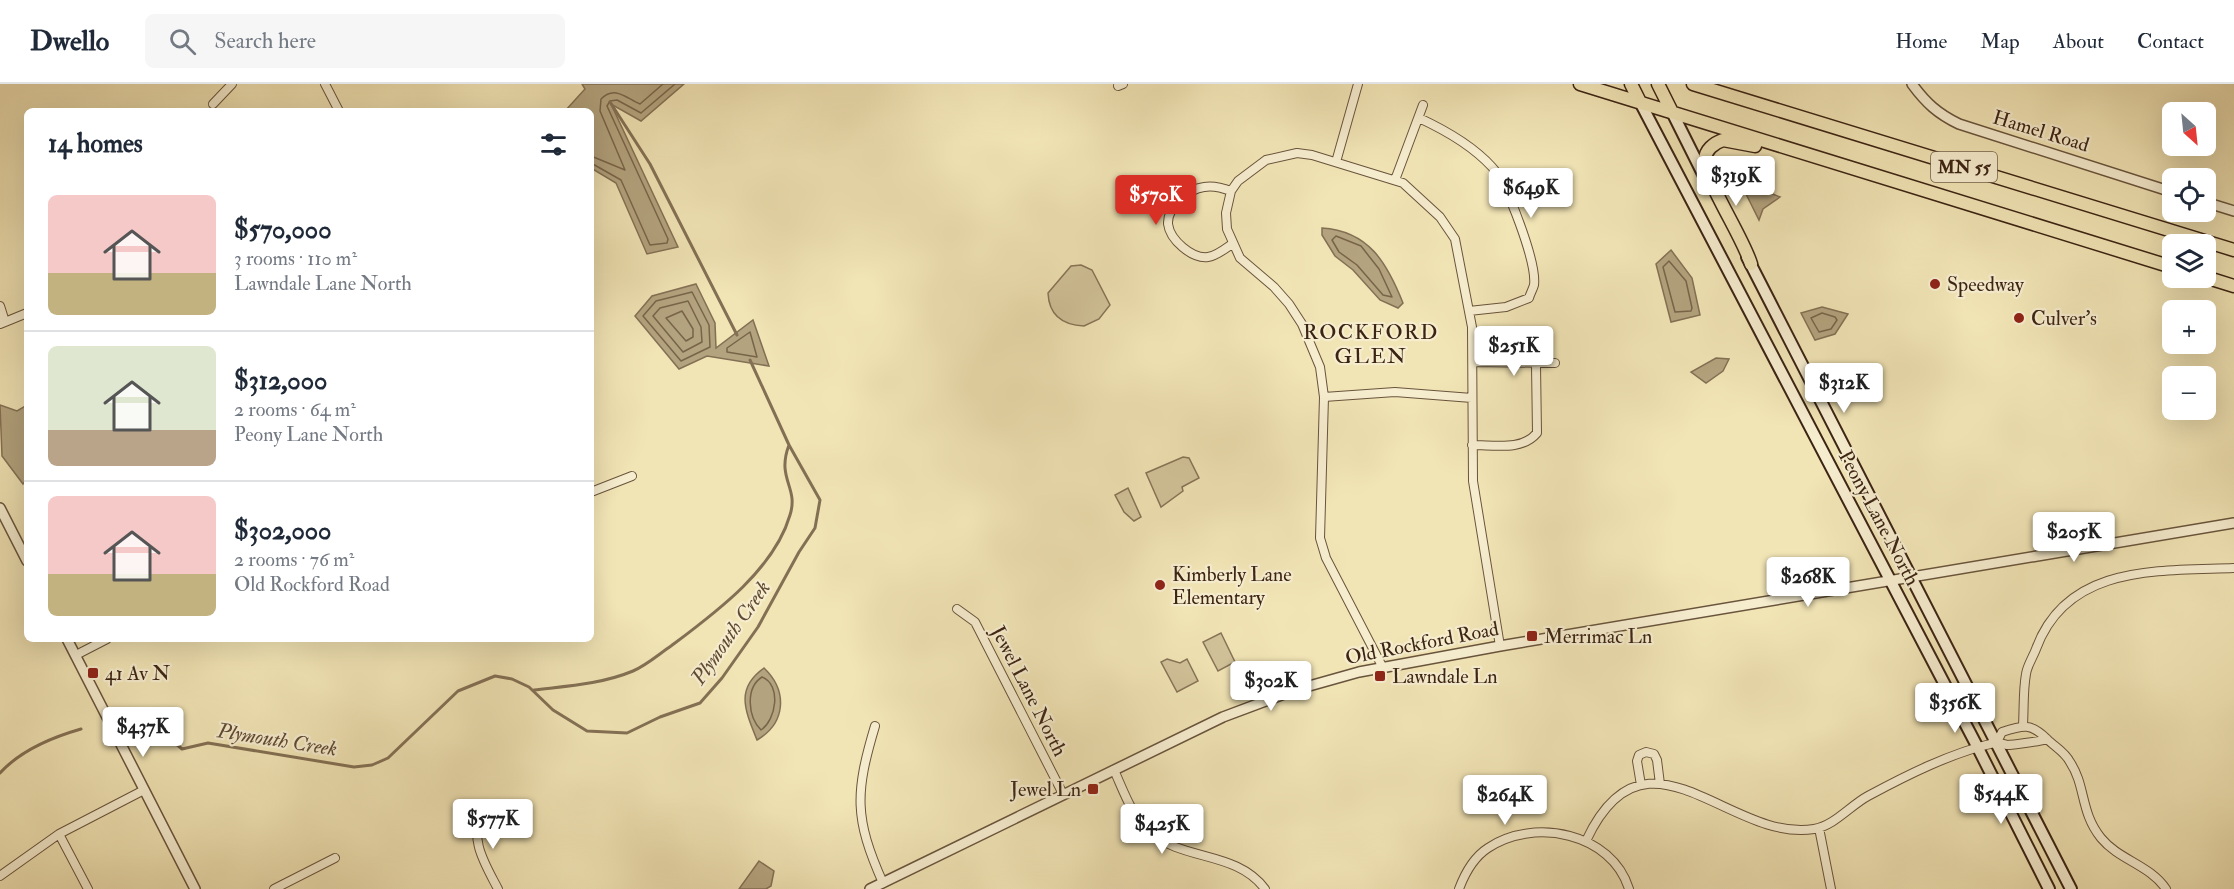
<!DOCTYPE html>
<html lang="en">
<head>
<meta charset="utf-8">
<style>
  :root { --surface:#fff; --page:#f6f6f7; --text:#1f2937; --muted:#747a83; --line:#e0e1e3; --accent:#d93025 }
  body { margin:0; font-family:"IM FELL Double Pica",serif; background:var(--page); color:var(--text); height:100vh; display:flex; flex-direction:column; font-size:22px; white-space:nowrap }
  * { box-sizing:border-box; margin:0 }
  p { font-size:20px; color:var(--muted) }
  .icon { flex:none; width:33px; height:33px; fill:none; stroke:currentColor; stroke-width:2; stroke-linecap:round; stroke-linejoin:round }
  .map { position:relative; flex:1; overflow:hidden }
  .details { position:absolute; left:24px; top:24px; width:570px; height:534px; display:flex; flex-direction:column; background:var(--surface); border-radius:9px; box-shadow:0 6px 24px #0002 }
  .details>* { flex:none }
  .needle { width:39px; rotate:153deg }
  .fabs { position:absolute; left:2162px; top:18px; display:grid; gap:12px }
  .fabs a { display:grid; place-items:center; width:54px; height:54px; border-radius:9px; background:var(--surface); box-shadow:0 6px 24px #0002; font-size:30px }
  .price { position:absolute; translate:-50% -51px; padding:0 14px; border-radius:6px; background:#fff; color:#222; font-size:20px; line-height:39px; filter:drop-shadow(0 2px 3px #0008) }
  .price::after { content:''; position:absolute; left:50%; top:36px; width:18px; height:14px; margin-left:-9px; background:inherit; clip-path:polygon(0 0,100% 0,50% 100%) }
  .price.active { background:var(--accent); color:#fff }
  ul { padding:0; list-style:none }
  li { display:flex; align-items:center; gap:18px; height:150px; padding:0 24px }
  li+li { border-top:2px solid var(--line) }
  li span { display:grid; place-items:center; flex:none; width:168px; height:120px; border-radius:9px; color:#555 }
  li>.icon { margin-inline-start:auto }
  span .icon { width:72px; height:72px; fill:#fffc; stroke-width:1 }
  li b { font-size:26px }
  h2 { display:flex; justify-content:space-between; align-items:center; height:72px; padding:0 24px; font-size:26px }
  header { display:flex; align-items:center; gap:36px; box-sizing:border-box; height:84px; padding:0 30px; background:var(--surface); border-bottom:2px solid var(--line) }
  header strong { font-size:28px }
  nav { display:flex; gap:33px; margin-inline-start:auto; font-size:21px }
  .search { width:420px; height:54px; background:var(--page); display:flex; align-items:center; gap:15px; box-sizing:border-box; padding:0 21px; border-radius:9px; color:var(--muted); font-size:22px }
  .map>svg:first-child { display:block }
  .green { fill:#d2c39a; stroke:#877457; stroke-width:1.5 }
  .water { fill:#b3a37e; stroke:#837054; stroke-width:1.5 }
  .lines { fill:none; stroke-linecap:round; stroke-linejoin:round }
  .shore { stroke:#786449; stroke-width:1.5 }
  .stream { stroke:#837054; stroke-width:3 }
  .minor-casing { stroke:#69543c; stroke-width:10 }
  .tertiary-casing { stroke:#69543c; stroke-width:12 }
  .secondary-casing { stroke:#3c2414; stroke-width:14 }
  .primary-casing { stroke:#3c2414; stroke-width:15 }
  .minor { stroke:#f6edcf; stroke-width:8 }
  .tertiary { stroke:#f6edcf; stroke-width:9 }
  .secondary { stroke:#f6edcf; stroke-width:10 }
  .primary { stroke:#f1e4b5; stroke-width:12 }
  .poi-dot { fill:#8f2418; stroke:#f6edcf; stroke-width:2 }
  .labels { text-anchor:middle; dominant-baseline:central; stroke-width:4.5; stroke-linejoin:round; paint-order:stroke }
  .shield { fill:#f6edcf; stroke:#74604c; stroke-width:1.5 }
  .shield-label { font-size:18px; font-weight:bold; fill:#3c2414 }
  .street-label { font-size:20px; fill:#3c2414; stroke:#f6edcf }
  .poi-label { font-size:20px; fill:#3c2414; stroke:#f6edcf; text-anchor:start }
  .neighbourhood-label { font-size:21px; letter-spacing:1.5px; fill:#3c2414; stroke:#f6edcf }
  .water-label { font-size:21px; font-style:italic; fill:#604a34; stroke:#f6edcf }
</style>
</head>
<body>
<header>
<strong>Dwello</strong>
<div class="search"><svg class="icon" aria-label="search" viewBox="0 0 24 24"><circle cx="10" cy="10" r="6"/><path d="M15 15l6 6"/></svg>Search here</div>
<nav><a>Home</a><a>Map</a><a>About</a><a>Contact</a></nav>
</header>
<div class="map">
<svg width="2234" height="805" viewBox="0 0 2234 805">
  <rect width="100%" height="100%" fill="#f1e4b5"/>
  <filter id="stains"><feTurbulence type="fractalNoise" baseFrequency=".00333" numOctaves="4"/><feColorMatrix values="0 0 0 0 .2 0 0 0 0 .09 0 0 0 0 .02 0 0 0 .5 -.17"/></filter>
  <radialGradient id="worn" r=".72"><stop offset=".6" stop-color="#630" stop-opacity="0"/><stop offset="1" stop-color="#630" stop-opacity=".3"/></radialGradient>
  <path class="green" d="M1081 181 1092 186 1110 221 1099 235 1084 242C1062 241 1049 231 1048 209L1071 182Z
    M1183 373 1189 374 1199 394 1182 403 1183 407 1161 423 1146 389Z
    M1128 404 1141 433 1134 437 1124 428 1115 411Z
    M1221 549 1235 578 1218 587 1203 558Z
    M1167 575 1180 579 1187 575 1198 597 1177 608 1161 578Z"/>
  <path class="water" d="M582 0H684L641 37 611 20 678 163 647 170 616 99 591 84V27H565L585 5Z
    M1751 101 1780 113 1763 125 1759 136 1742 102Z
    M1322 144C1369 147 1387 179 1403 219L1398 224 1380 216 1353 186 1335 172 1322 151Z
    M1671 166 1692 194 1700 231 1671 238 1656 180Z
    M696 200 715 239 716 264 753 236 769 282 707 272 679 285 635 232 652 212Z
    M1822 223 1848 230 1835 250 1815 256 1801 229Z
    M1716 274 1729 275 1723 287 1706 299 1691 288Z
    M0 321 17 327 27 321V395L23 400 2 372Z
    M764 584C788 607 786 639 757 656 746 628 734 605 764 584Z
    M759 777 774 787 771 802 766 805H739Z"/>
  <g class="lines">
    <path class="shore" d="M591 72 625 86 600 27 601 15C615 1 626 14 640 20L663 0
      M591 79 621 96 650 161 667 159 668 155 607 22 610 17 617 16 641 29 675 0
      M1336 152 1361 162 1379 185 1392 213 1383 211 1357 181 1339 168 1332 156Z
      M1669 177 1686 197 1692 224 1691 227 1675 228 1663 183Z
      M692 208 709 241 710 263 681 277 643 232 656 217Z
      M688 217 701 243 702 258 683 268 653 232 660 224Z
      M682 227 693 245V253L686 257 666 234Z
      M1822 229 1835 233 1837 236 1831 245 1819 248 1811 234Z
      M750 248 757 273 727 268V264Z
      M762 593C782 601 776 636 761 646 748 633 745 604 762 593Z"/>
    <path class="stream" d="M610 18 650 80 737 251
      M534 606C567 602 602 600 633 587 647 581 659 570 671 562 715 529 774 486 790 431 799 403 776 395 789 361
      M133 637 162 648 182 665 208 659 354 683 372 681 388 674 458 607 495 592 512 595 529 603 553 626 587 647 627 649 660 633 700 619 722 594 758 543 799 468 815 444 820 416 789 361 750 276
      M0 689C20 667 53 653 81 645"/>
    <defs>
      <path id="minor" d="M325 0 339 27
        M1118 2 1123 0
        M213 20 232 0
        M1419 34C1445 46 1472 61 1492 83 1507 99 1537 179 1534 201 1533 205 1530 210 1529 214L1506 223 1469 227
        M1336 78 1358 0
        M1395 96 1423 21
        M1231 107C1223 104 1214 101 1204 103 1189 105 1167 123 1168 140 1170 156 1192 175 1208 173 1216 172 1225 165 1232 160
        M0 222 5 238
        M0 240 27 229
        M1473 278 1555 279
        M1324 313 1395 308 1472 314
        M1472 361C1495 361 1522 367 1537 349L1536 281
        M591 408 632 392
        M957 525 975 538 1063 710
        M76 571 107 555
        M1382 582 1326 474 1320 454 1324 313 1320 283 1302 240 1289 220 1274 203 1240 174 1227 145 1226 129 1231 107 1238 97 1266 76 1297 69 1312 71 1403 99 1440 133 1455 155 1472 243 1473 397 1500 562
        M2023 641C2024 624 2023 607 2026 590 2027 582 2033 573 2036 565 2067 480 2159 487 2234 484
        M875 642C855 709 854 734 883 799
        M1997 658 2002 648C2024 641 2031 639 2047 655 2055 663 2065 668 2070 678 2086 702 2080 728 2101 754 2119 776 2150 781 2166 805
        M1114 686C1124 708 1132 733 1151 749 1184 777 1237 767 1265 805
        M1641 701 1637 677 1639 671 1646 668 1654 670 1657 676 1660 700
        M482 725C469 756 484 778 498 805
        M1819 744 1831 805
        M59 750 88 805
        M1586 757C1646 628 1729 759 1814 745 1834 742 1851 721 1868 712 1907 691 1951 669 1994 659 1999 658 2002 660 2007 661 2012 661 2042 657 2047 655
        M0 792 59 750 144 706
        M274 805 335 774
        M1459 805C1465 789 1474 773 1488 764 1534 733 1612 749 1629 805"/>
      <path id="tertiary" d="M1912 0C1926 19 1938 30 1959 40L2172 108
        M2205 118 2234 127
        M0 424 27 477
        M67 555 195 805
        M870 805 1223 633 1295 606 1359 588 1500 562 2234 439"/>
      <path id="secondary" d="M1640 18 1978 664 2049 805
        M1672 28 1707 98
        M1747 173 2071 805"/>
      <path id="primary" d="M1580 0 2172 183
        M1631 0 1640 18
        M1658 0 1672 28
        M1693 0 2234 166
        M1751 180C1743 153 1705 97 1705 76 1705 66 1714 59 1723 56L1755 62
        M2205 193 2234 202"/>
    </defs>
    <use href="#minor" class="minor-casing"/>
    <use href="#tertiary" class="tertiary-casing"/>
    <use href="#secondary" class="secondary-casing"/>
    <use href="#primary" class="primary-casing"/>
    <use href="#minor" class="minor"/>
    <use href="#tertiary" class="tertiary"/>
    <use href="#secondary" class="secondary"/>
    <use href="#primary" class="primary"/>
  </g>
  <g class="poi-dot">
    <circle cx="1935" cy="200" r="6"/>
    <circle cx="2019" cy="234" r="6"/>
    <circle cx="1160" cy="501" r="6"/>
    <rect x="1526" y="546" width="12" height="12" rx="3"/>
    <rect x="87" y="583" width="12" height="12" rx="3"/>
    <rect x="1374" y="586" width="12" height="12" rx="3"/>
    <rect x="1087" y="699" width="12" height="12" rx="3"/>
  </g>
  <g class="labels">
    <rect class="shield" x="1931" y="68" width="66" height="30" rx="4.5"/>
    <g class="shield-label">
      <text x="1964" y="83">MN 55</text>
    </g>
    <g class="street-label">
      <text transform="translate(2041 47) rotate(17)">Hamel Road</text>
      <text transform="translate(1879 434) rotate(62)">Peony Lane North</text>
      <text transform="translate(1422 559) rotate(-11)">Old Rockford Road</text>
      <text transform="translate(1029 607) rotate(63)">Jewel Lane North</text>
    </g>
    <g class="poi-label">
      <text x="1947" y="200">Speedway</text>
      <text x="2031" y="234">Culver's</text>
      <text x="1172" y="490">Kimberly Lane<tspan x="1172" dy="23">Elementary</tspan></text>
      <text x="1544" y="552">Merrimac Ln</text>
      <text x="105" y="589">41 Av N</text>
      <text x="1392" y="592">Lawndale Ln</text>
      <text x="1081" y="705" text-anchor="end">Jewel Ln</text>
    </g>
    <g class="neighbourhood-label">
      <text x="1371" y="248">ROCKFORD<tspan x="1371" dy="24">GLEN</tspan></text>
    </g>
    <g class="water-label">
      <text transform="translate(731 549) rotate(-55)">Plymouth Creek</text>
      <text transform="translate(277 656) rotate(9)">Plymouth Creek</text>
    </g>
  </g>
  <rect width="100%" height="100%" filter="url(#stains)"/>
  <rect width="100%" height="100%" fill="url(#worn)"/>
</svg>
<div class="fabs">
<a><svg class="needle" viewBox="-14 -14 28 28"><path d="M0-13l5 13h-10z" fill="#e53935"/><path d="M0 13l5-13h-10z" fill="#747a83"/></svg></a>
<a><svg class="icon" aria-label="locate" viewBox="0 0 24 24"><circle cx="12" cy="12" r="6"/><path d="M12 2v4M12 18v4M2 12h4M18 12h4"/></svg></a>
<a><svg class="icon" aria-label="layers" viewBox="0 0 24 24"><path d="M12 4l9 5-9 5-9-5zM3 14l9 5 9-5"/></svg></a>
<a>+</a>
<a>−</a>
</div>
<b class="price" style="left:1736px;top:123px">$319K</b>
<b class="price" style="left:1531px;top:135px">$649K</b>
<b class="price active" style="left:1156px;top:142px">$570K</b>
<b class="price" style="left:1514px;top:293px">$251K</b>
<b class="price" style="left:1844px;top:330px">$312K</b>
<b class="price" style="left:2074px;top:479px">$205K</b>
<b class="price" style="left:1808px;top:524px">$268K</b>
<b class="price" style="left:1271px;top:628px">$302K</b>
<b class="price" style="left:1955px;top:650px">$356K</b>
<b class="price" style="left:143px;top:674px">$437K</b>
<b class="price" style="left:2001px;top:741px">$544K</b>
<b class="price" style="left:1505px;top:742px">$264K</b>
<b class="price" style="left:493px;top:766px">$577K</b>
<b class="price" style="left:1162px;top:771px">$425K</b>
<section class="details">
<h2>14 homes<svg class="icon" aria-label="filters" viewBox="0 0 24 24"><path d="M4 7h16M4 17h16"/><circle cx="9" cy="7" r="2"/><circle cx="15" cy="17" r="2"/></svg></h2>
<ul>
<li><span style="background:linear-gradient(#f6c9c9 65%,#c2b280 0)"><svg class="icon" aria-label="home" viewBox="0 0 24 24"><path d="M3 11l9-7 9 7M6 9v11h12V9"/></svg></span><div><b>$570,000</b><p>3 rooms · 110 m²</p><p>Lawndale Lane North</p></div></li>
<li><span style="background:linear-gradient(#dfe7d0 70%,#b9a48a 0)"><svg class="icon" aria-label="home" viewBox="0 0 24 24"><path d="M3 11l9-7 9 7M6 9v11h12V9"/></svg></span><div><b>$312,000</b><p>2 rooms · 64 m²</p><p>Peony Lane North</p></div></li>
<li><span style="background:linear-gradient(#f6c9c9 65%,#c2b280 0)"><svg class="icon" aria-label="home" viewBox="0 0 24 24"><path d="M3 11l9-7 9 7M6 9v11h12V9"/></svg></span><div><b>$302,000</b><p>2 rooms · 76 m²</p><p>Old Rockford Road</p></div></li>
</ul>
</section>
</div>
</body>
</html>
